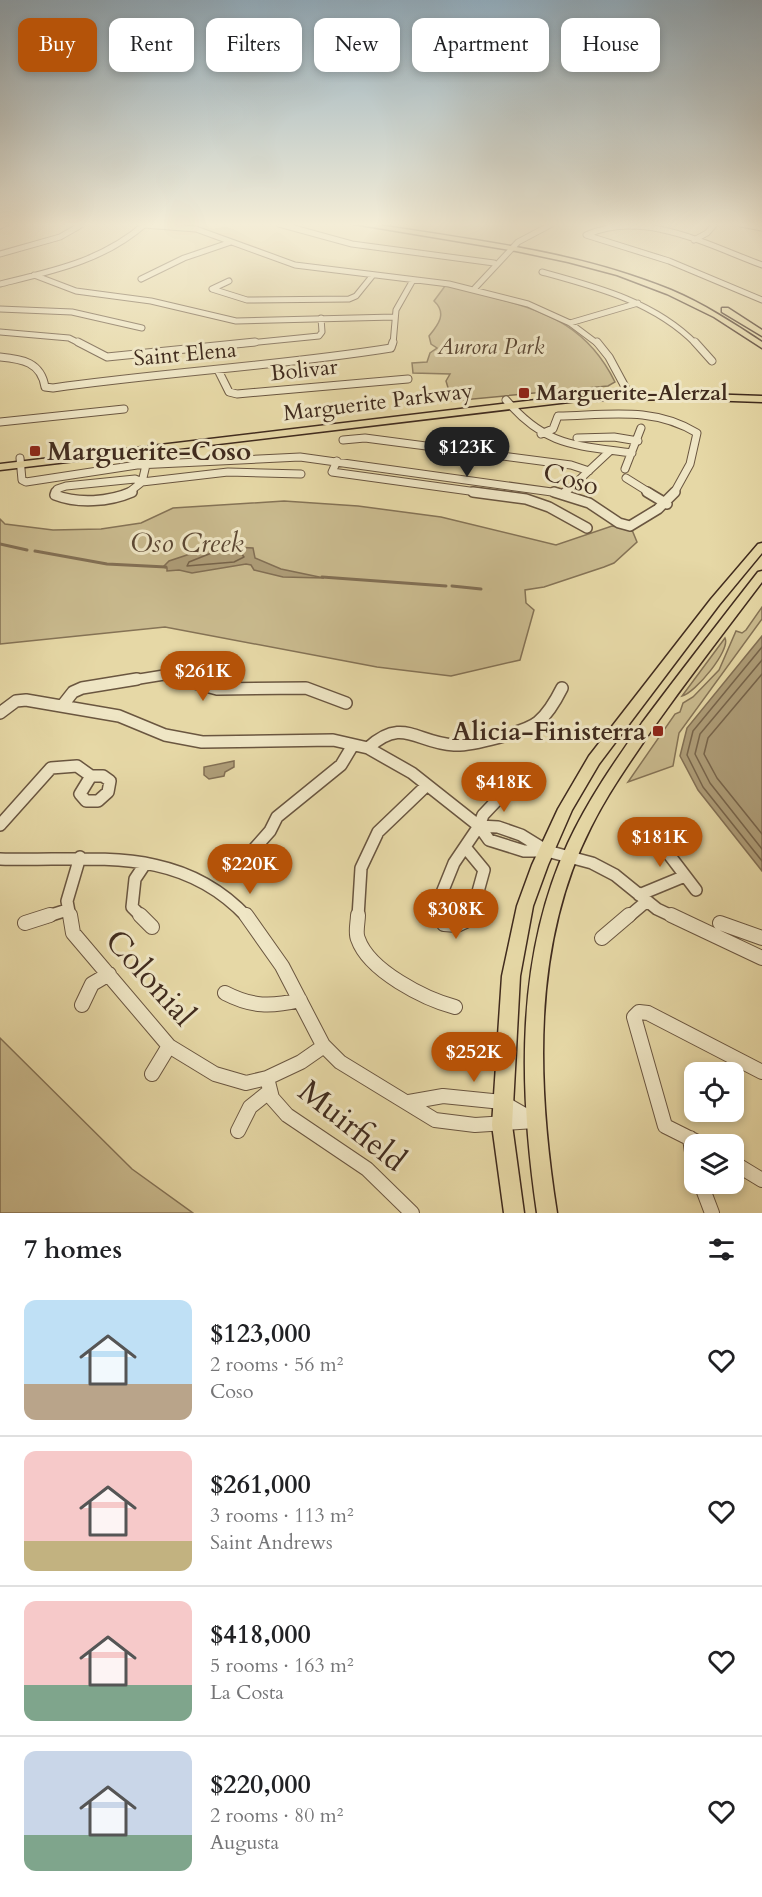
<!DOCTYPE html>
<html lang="en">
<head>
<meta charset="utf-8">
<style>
  :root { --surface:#fff; --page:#f2f2f2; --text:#202124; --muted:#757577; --line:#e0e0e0; --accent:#b45309 }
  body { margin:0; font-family:Cardo,serif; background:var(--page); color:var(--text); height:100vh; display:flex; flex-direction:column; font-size:22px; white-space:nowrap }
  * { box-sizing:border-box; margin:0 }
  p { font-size:20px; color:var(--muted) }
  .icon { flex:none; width:33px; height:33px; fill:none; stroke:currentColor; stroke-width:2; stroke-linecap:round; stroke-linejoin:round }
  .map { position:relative; height:1213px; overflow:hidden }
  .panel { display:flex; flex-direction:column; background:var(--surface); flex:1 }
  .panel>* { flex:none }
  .top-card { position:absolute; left:18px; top:18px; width:726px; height:54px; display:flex; gap:12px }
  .fabs { position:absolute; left:684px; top:1062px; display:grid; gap:12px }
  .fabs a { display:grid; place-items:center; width:60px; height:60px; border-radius:12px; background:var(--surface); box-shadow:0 3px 9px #0003; font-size:30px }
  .price { position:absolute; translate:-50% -51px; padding:0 14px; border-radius:21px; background:var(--accent); color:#fff; font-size:20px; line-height:39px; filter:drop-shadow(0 2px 3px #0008) }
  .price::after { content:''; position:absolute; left:50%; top:36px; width:18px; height:14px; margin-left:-9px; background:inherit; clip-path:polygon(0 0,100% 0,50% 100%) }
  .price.active { background:#222; color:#fff }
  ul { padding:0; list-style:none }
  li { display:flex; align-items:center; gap:18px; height:150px; padding:0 24px }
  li+li { border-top:2px solid var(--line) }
  li span { display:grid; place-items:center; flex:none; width:168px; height:120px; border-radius:12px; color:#555 }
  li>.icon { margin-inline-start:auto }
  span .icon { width:72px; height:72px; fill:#fffc; stroke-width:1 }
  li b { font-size:26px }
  h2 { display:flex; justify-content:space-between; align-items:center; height:72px; padding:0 24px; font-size:26px }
  .tag { padding:0 21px; border-radius:12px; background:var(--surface); box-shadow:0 3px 9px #0003; font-size:21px; line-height:54px }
  .tag.active { background:var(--accent); color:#fff }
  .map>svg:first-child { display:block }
  .green { fill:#cabb8f; stroke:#857356; stroke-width:1.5 }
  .water { fill:#ae9d78; stroke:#826f54; stroke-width:1.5 }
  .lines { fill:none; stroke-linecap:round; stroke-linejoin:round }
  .shore { stroke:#77644b; stroke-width:1.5 }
  .stream { stroke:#826f54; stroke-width:3 }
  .minor-far4-casing { stroke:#6a5640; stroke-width:7 }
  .minor-far3-casing { stroke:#6a5640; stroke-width:9 }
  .minor-far2-casing { stroke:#6a5640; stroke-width:12 }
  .minor-far1-casing { stroke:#6a5640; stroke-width:14 }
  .minor-casing { stroke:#6a5640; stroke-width:16 }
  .major-casing { stroke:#402b1e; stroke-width:3 }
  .minor-far4 { stroke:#efe6c5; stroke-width:5 }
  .minor-far3 { stroke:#efe6c5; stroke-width:7 }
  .minor-far2 { stroke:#efe6c5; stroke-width:9 }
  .minor-far1 { stroke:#efe6c5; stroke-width:11 }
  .minor { stroke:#efe6c5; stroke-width:14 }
  .major { fill:#e6d8a6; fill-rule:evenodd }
  .poi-dot { fill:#8f2418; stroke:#efe6c5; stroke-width:2 }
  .labels { text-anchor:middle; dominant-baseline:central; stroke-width:6; stroke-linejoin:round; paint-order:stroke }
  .far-park-label { font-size:22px; font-style:italic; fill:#5c4835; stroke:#efe6c5 }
  .far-street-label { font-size:22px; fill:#402b1e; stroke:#efe6c5 }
  .far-poi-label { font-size:22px; font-weight:bold; fill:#402b1e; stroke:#efe6c5; text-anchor:start }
  .poi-label { font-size:26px; font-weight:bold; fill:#402b1e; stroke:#efe6c5; text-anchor:start }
  .street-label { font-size:26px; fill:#402b1e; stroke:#efe6c5 }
  .water-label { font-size:27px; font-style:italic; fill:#5c4834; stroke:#efe6c5 }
  .near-street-label { font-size:32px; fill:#402b1e; stroke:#efe6c5 }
</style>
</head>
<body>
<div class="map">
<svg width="762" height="1213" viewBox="0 0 762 1213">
  <rect width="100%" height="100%" fill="#e6d8a6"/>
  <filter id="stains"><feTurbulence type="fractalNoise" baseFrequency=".00333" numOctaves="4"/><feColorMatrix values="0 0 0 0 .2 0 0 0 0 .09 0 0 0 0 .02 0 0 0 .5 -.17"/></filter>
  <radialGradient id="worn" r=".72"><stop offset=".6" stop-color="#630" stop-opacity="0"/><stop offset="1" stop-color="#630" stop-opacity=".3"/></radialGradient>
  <path class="green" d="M445 286C462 288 478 293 495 298 550 312 589 329 615 382L608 386 452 401 446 381 450 374 413 373 412 363 427 362 430 353 437 348 431 344 429 336C439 324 447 313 434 301Z
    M284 501 358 506 441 517 556 545 612 526 632 530 637 542 614 563 604 567 544 587 525 590 526 603 534 610 520 660 451 676 377 667 165 627 0 644V519L5 524 53 530 101 529 141 523 173 508Z
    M762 607V619L679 733 673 766 628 782 675 714 680 712 683 703 693 697 719 670 736 631 742 633 746 630Z
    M725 638C731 650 695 693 682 696Z
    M0 1038 132 1169 193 1213H0Z"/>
  <path class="water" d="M214 546 253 548 255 558 281 569 324 578 283 577 254 570 251 565 246 564 192 573 179 570 167 571V568L163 567 169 561Z
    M762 636V871L698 790 680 756 687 728Z
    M234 761V767L225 772 224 776 209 779 204 775V767Z"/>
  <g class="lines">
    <path class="shore" d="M214 552 241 553 244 557 234 562 187 566 189 562Z
      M762 647 693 731 687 755 703 787 762 861
      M762 660 700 734 695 754 710 783 762 849
      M762 674 708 738 704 754 717 778 762 834"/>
    <path class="stream" d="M0 544 27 550
      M35 551 107 564 166 567
      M322 577 446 586
      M452 586 481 589"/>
    <defs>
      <path id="minor-far4" d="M279 224 352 244 494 263
        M741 224 762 228
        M144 225 196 229 295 265 449 284 528 304 570 323 598 344
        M0 226 4 224
        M694 240 707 233 715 224
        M0 254 60 237 83 224
        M762 265C708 245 643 209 586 235L669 261 762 300
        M542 272C597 287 655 302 696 344
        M34 275 76 291 151 301 236 321 394 317
        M141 279 184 258 231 242
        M229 281 212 289 247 300 349 299 356 296 373 275
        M0 284C53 271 103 261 145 224
        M475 288 518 242 552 224
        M0 309 72 312 142 328
        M570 323 638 303
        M0 332 69 338 81 344
        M240 344 319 336 322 332 321 318
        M393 344 396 310 413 280"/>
      <path id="minor-far3" d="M78 342 107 357 255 342
        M597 342 609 357 630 396
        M695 342 712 361
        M0 357C22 359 41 362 45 387L53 388C165 372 279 366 391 348L393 342
        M218 370 229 392 237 394 408 379
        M506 400C546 447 575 445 632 453
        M0 422 124 409
        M541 434 553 429 558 416C608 415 653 406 697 433L690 464 674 493
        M577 438 614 437 638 441
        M343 440 365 438 571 465 589 471
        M20 458 22 480 26 482 137 465 300 457 559 493
        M337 461 332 472 484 493
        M625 469 641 428
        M626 478 650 493
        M142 482 146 465
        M142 482 228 472 301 474
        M56 493 57 489 66 486 135 479 142 482
        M128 493 142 482
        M565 493 610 451"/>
      <path id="minor-far2" d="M56 492 55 495C78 504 109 502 132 492
        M473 492 526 499 549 507 587 528
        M554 492 589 503 619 523 630 526 658 509 675 492
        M647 492 667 504
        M564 494 566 492
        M127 681 164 675 186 681"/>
      <path id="minor-far1" d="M180 679 217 689 306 688 346 703
        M62 706 73 692 82 688 137 679
        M0 713 16 701 26 700 119 716 165 735 202 742 333 740 368 748 412 773 479 826 489 840 524 851H547
        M368 748C403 716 416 743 454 745 470 746 526 732 538 722 549 713 556 700 562 688
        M91 776H103L110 781 108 792 98 801H86L80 794Z
        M0 825 51 768 77 766 91 776
        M479 826 498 827 521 835 547 851 592 863 615 875 657 909 674 917
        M648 827 696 890
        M465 847 484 870 471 917
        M0 859C91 862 178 843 247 917
        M230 876 270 831 277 817 341 765 353 745
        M639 895 685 876
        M45 917 67 910
        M70 917 67 901 80 857
        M142 917 132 907 135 879 145 864
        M358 917 361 868 378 832 426 786
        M439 917 435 910 454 863 479 826 483 815 501 796 518 789
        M628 917 647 901"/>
      <path id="minor" d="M70 915 73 933 169 1046 215 1074 246 1083 267 1078 301 1062 324 1046
        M140 915 152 927
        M246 915 282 966 323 1045 340 1062 435 1120 475 1125 535 1121
        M358 915C358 922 355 933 358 939 369 971 425 999 455 1007
        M438 915 444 924 457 925 470 919 471 915
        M671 915 762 958
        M25 923 50 915
        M720 923 762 938
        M602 938 629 915
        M225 993C252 1007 271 1007 300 1000
        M82 1005 92 984 109 974
        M152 1074 169 1046
        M267 1078 272 1098 287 1115 367 1169 412 1213
        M409 1102 443 1096 502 1102 535 1121
        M238 1131 250 1107 270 1091
        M690 1138 694 1166
        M701 1144 665 1126 634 1017 639 1012 648 1013 762 1072
        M734 1163 762 1180
        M701 1184 712 1213"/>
      <path id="major" d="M354 224H372C473 240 576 251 671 290 704 304 733 323 762 342V348L714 317 667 294 617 275 568 262 516 251Z
        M722 308H728L762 330V336L722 312Z
        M675 393 762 396V402L675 399 578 401 0 470V464L578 395Z
        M762 543V553L719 605 599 764 572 810 548 865 533 906 520 976 512 1125 524 1213H504L492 1125 502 976 517 906 532 865 558 809 589 756 711 599 758 544Z
        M762 571V582C725 631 687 680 651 731 630 762 608 793 591 827 531 945 537 1086 557 1213H537C519 1090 515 958 568 843 588 800 615 761 642 723 680 672 719 622 758 572Z"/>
    </defs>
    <use href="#minor-far4" class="minor-far4-casing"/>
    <use href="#minor-far3" class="minor-far3-casing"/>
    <use href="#minor-far2" class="minor-far2-casing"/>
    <use href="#minor-far1" class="minor-far1-casing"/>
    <use href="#minor" class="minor-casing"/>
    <use href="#major" class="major-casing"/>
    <use href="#minor-far4" class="minor-far4"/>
    <use href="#minor-far3" class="minor-far3"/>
    <use href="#minor-far2" class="minor-far2"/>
    <use href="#minor-far1" class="minor-far1"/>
    <use href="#minor" class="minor"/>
    <use href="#major" class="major"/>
  </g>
  <linearGradient id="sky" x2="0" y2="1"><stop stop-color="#91abbb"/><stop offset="0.57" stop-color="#f4edd7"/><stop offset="1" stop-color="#f4edd7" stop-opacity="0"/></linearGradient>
  <rect width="762" height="394" fill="url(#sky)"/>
  <g class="poi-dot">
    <rect x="518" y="387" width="12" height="12" rx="3"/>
    <rect x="29" y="445" width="12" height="12" rx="3"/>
    <rect x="652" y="725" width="12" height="12" rx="3"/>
  </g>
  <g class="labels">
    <g class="far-park-label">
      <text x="491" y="347">Aurora Park</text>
    </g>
    <g class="far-street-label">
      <text transform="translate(185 354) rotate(-5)">Saint Elena</text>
      <text transform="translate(304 370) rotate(-6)">Bolivar</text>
      <text transform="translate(378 402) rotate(-7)">Marguerite Parkway</text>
    </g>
    <g class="far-poi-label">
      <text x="536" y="393">Marguerite-Alerzal</text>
    </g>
    <g class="poi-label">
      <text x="47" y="451">Marguerite-Coso</text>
      <text x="646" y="731" text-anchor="end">Alicia-Finisterra</text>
    </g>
    <g class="street-label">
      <text transform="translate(571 479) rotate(17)">Coso</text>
    </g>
    <g class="water-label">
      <text x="187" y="543">Oso Creek</text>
    </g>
    <g class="near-street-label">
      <text transform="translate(150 978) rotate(48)">Colonial</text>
      <text transform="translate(352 1126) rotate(38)">Muirfield</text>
    </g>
  </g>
  <rect width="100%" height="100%" filter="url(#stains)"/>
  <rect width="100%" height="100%" fill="url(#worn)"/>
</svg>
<div class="fabs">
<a><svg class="icon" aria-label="locate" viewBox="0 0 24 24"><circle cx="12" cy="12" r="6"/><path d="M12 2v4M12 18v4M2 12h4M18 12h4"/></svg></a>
<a><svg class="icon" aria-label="layers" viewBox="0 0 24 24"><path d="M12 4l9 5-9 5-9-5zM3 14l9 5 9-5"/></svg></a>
</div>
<b class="price active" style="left:467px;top:478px">$123K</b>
<b class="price" style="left:203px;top:702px">$261K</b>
<b class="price" style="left:504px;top:813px">$418K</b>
<b class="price" style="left:660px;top:868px">$181K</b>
<b class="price" style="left:250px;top:895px">$220K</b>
<b class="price" style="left:456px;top:940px">$308K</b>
<b class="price" style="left:474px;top:1083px">$252K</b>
<div class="top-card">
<a class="tag active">Buy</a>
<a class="tag">Rent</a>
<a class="tag">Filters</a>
<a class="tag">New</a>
<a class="tag">Apartment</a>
<a class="tag">House</a>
</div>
</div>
<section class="panel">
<h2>7 homes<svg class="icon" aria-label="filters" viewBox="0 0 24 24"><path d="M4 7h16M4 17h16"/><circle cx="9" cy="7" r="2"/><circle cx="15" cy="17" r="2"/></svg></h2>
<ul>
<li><span style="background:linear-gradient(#bfe0f5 70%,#b9a48a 0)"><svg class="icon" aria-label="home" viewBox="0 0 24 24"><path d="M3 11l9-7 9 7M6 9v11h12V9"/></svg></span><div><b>$123,000</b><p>2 rooms · 56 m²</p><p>Coso</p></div><svg class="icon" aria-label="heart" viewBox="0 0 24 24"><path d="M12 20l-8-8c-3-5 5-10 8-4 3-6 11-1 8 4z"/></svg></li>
<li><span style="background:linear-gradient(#f6c9c9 75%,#c2b280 0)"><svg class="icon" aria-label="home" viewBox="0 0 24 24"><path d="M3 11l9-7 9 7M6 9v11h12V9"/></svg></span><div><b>$261,000</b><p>3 rooms · 113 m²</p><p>Saint Andrews</p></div><svg class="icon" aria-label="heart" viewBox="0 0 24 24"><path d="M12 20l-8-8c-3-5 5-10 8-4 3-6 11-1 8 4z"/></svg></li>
<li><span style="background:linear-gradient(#f6c9c9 70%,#7fa58c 0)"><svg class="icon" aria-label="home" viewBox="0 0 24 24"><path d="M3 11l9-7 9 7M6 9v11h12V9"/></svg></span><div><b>$418,000</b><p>5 rooms · 163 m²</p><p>La Costa</p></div><svg class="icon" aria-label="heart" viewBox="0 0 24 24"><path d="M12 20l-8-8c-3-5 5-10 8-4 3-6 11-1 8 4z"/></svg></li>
<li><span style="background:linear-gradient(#c9d6e8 70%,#7fa58c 0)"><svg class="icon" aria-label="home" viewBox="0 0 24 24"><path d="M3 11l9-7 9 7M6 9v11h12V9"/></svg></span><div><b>$220,000</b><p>2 rooms · 80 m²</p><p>Augusta</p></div><svg class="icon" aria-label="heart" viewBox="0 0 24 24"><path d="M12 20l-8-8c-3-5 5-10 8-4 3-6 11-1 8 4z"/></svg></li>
</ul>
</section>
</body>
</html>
